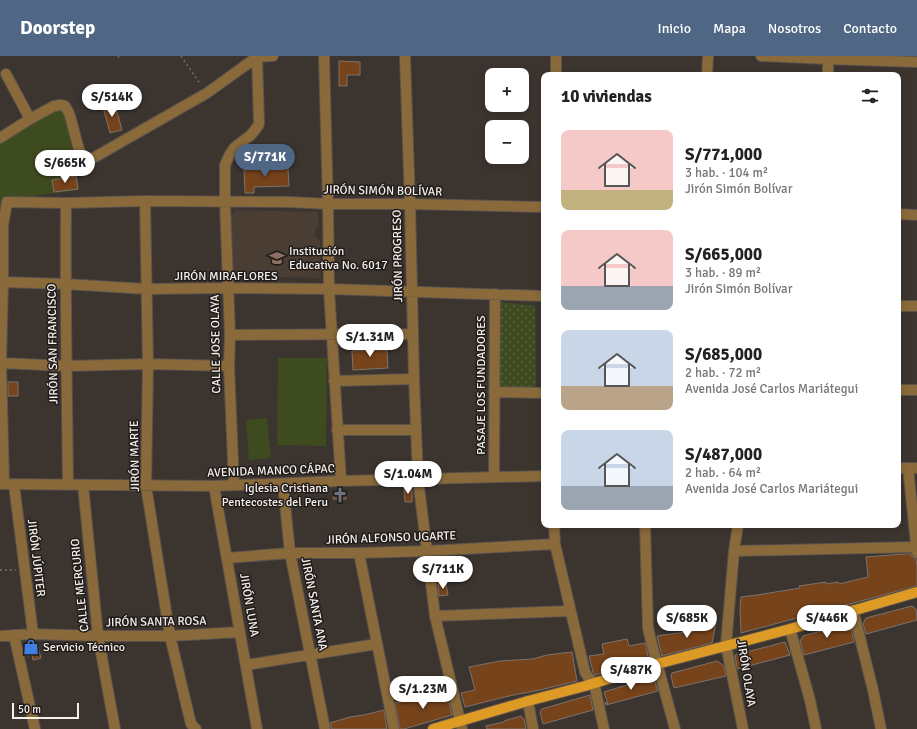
<!DOCTYPE html>
<html lang="es">
<head>
<meta charset="utf-8">
<style>
  :root { --surface:#fff; --page:#f2f2f2; --text:#222; --muted:#767676; --accent:#4f6784 }
  body { margin:0; font-family:Signika,sans-serif; background:var(--page); color:var(--text); height:100vh; display:flex; flex-direction:column; font-size:15px; white-space:nowrap }
  * { box-sizing:border-box; margin:0 }
  p { font-size:13px; color:var(--muted) }
  .icon { flex:none; width:22px; height:22px; fill:none; stroke:currentColor; stroke-width:2; stroke-linecap:round; stroke-linejoin:round }
  .map { position:relative; flex:1; overflow:hidden }
  .sheet { position:absolute; left:541px; top:16px; width:360px; height:456px; display:flex; flex-direction:column; background:var(--surface); border-radius:8px; box-shadow:0 2px 6px #0003 }
  .sheet>* { flex:none }
  .tools { position:absolute; left:485px; top:12px; display:grid; gap:8px }
  .tools a { display:grid; place-items:center; width:44px; height:44px; border-radius:8px; background:var(--surface); box-shadow:0 2px 6px #0003; font-size:20px }
  .scale { position:absolute; left:12px; bottom:10px; width:67px; box-sizing:border-box; padding-left:4px; border:2px solid #f6f0ed; border-top:0; font-size:11px; line-height:14px; white-space:nowrap; color:#f6f0ed; -webkit-text-stroke:3px #201c1a; paint-order:stroke }
  .price { position:absolute; translate:-50% -34px; padding:0 9px; border-radius:14px; background:#fff; color:#222; font-size:13px; line-height:26px; filter:drop-shadow(0 1px 2px #0008) }
  .price::after { content:''; position:absolute; left:50%; top:24px; width:12px; height:9px; margin-left:-6px; background:inherit; clip-path:polygon(0 0,100% 0,50% 100%) }
  .price.on { background:var(--accent); color:#fff }
  ul { padding:0; list-style:none }
  li { display:flex; align-items:center; gap:12px; height:100px; padding:0 20px }
  li span { display:grid; place-items:center; flex:none; width:112px; height:80px; border-radius:8px; color:#555 }
  li>.icon { margin-inline-start:auto }
  span .icon { width:48px; height:48px; fill:#fffc; stroke-width:1 }
  li b { font-size:17px }
  h2 { display:flex; justify-content:space-between; align-items:center; height:48px; padding:0 20px; font-size:17px }
  header { display:flex; align-items:center; gap:24px; box-sizing:border-box; height:56px; padding:0 20px; background:var(--accent); color:#fff }
  header strong { font-size:19px }
  nav { display:flex; gap:22px; margin-inline-start:auto; font-size:14px }
  .map>svg:first-child { display:block }
  .built { fill:#4a3d34 }
  .green { fill:#3e4b1f }
  .park { fill:url(#park-dots) }
  .building { fill:#76431b; stroke:#7c736d }
  .lines { fill:none; stroke-linecap:round; stroke-linejoin:round }
  .minor-casing { stroke:#5a524d; stroke-width:12 }
  .major-casing { stroke:#5a524d; stroke-width:12 }
  .path { stroke:#756e69; stroke-width:1.5; stroke-dasharray:2 3; stroke-linecap:butt }
  .minor { stroke:#8a6a3a; stroke-width:10 }
  .major { stroke:#dd9b25; stroke-width:10 }
  .labels { text-anchor:middle; dominant-baseline:central; stroke-width:3; stroke-linejoin:round; paint-order:stroke }
  .street-label { font-size:12px; fill:#f6f0ed; stroke:#201c1a }
  .poi-label { font-size:12px; fill:#f6f0ed; stroke:#201c1a; text-anchor:start }
</style>
</head>
<body>
<header>
<strong>Doorstep</strong>
<nav><a>Inicio</a><a>Mapa</a><a>Nosotros</a><a>Contacto</a></nav>
</header>
<div class="map">
<svg width="917" height="673" viewBox="0 0 917 673">
  <defs>
    <pattern id="park-dots" width="8" height="8" patternUnits="userSpaceOnUse"><rect width="8" height="8" fill="#3e4b1f"/><path d="M2 2h.1M6 6h.1" fill="none" stroke="#5a6540" stroke-width="1.8" stroke-linecap="round"/></pattern>
  </defs>
  <rect width="100%" height="100%" fill="#3c342f"/>
  <path class="built" d="M236 154 318 156 319 170 315 173V180L320 184 321 222 233 220 231 161Z"/>
  <path class="green" d="M62 51 65 54 79 134 8 143 0 156V87Z
    M278 302H327L326 390 277 389Z
    M267 362 271 402 249 404 246 364Z"/>
  <path class="park" d="M500 246 535 250 536 332H500Z"/>
  <path class="building" d="M339 5 360 6V19H347V30H339Z
    M115 48 122 74 110 77 103 51Z
    M254 112H288L289 130 254 131V137H245L244 114 254 113Z
    M76 120 78 133 54 136 52 124Z
    M363 285H374L375 294H387L388 312 353 314 352 295 364 294Z
    M8 326H18V340H8Z
    M409 432 412 434V446H405L404 433Z
    M334 435 346 436V443H333Z
    M903 498H911L912 501 916 503 917 510V530L741 577 740 553 741 541 757 539 800 532 799 530 826 526V528L838 526 839 528 868 521 866 501Z
    M446 527 448 539 439 540 438 528Z
    M912 550 916 553 917 564 866 578 863 568 866 562Z
    M694 566 716 567 712 587 662 600 657 580 694 575Z
    M850 567 854 586 804 599 800 585 803 580Z
    M627 583 629 590 645 587 649 604 595 619 593 616 589 600 604 598 602 588Z
    M33 585 34 588H37L41 602 33 604 32 599 27 600 25 592 26 588 28 586Z
    M785 586 790 599 737 613 735 599Z
    M572 596 577 625 540 634 509 640 465 651 461 637 475 634 469 611 500 605 533 603 547 599Z
    M717 605 724 610 726 620 674 632 671 620 672 617Z
    M653 621 658 635 606 649 605 646 608 648 604 636Z
    M446 633 452 659 404 673H400L395 647 430 639Z
    M590 639 593 654 543 668 540 656 542 653Z
    M384 654 387 673H332L330 667 350 661 364 659Z
    M521 660 524 663 526 673H487L486 670 504 666V665Z"/>
  <g class="lines">
    <defs>
      <path id="minor" d="M324 0 328 148 329 233 341 425
        M405 0 410 148 414 323 418 423 435 560 462 673
        M556 0V19
        M761 0 828 3 917 6
        M257 1 273 0
        M6 18 30 63
        M707 19 708 0
        M828 19V0
        M0 82 30 63 54 50 60 49 65 50 68 55 70 60 81 101 84 104 88 105 207 37 257 1
        M145 145 148 308 146 430 170 580 191 668 196 673
        M66 147C65 241 67 335 68 429
        M898 158 917 159
        M3 226 65 228 147 233 228 232 329 233 544 240
        M898 250H917
        M230 279 413 278
        M0 308 1 307 67 310 148 308 229 310
        M334 325 414 323
        M898 334H917
        M494 336 544 337
        M337 374H416
        M898 412H917
        M908 412 917 497
        M494 421 495 238
        M0 428 214 430 341 425 544 420
        M4 428 1 307 3 226V170L7 146 66 147 145 145 290 146 328 148H410L544 151
        M283 428 290 497 325 673
        M14 429 33 578
        M83 429 98 580 115 673
        M234 429 229 310 230 279 225 146V109L230 98 235 91 251 79 258 70 259 67 257 0
        M214 430 257 673
        M554 469 555 488 585 616 588 621 594 627 604 673
        M645 469 648 572 652 589 675 673
        M738 469 734 495 726 589 743 673
        M734 495 916 491
        M359 497 394 673
        M227 502 290 497H359L427 495 555 488
        M853 554 873 634 881 673
        M435 560 570 555
        M790 573 810 644 816 673
        M14 579 35 673
        M0 580 33 578 98 580H170L240 576
        M246 609 377 588
        M528 645 533 673"/>
      <path id="major" d="M433 673 528 645 585 630 657 608 790 573 917 536"/>
    </defs>
    <use href="#minor" class="minor-casing"/>
    <use href="#major" class="major-casing"/>
    <path class="path" d="M118 0 120 4
      M181 0 201 29
      M0 514H16"/>
    <use href="#minor" class="minor"/>
    <use href="#major" class="major"/>
  </g>
  <defs>
    <symbol id="school-bare" viewBox="-9 -9 18 18"><path d="M0-5L7-2L0 1L-7-2ZM-4 1L0 2.5L4 1V4Q0 6-4 4Z" fill="#8d6e63" stroke="#201c1a" stroke-width="2.5" paint-order="stroke"/></symbol>
    <symbol id="church-bare" viewBox="-9 -9 18 18"><path d="M-1.2-6h2.4v3.5h3.3v2.4h-3.3V6h-2.4V-.1h-3.3v-2.4h3.3Z" fill="#6b7280" stroke="#201c1a" stroke-width="2.5" paint-order="stroke"/></symbol>
    <symbol id="shop-bare" viewBox="-9 -9 18 18"><path d="M-5-2.5h2.3a2.7 3.5 0 0 1 5.4 0H5L5.5 6h-11ZM-1.5-2.5h3a1.5 2.3 0 0 0-3 0Z" fill="#3f7fe0" stroke="#201c1a" stroke-width="2.5" paint-order="stroke"/></symbol>
  </defs>
  <g fill-rule="evenodd">
    <use href="#school-bare" x="266" y="191" width="22" height="22"/>
    <use href="#church-bare" x="329" y="428" width="22" height="22"/>
    <use href="#shop-bare" x="20" y="580" width="22" height="22"/>
  </g>
  <g class="labels">
    <g class="street-label">
      <text transform="translate(383 135) rotate(1)">JIRÓN SIMÓN BOLÍVAR</text>
      <text transform="translate(398 200) rotate(-91)">JIRÓN PROGRESO</text>
      <text x="226" y="220">JIRÓN MIRAFLORES</text>
      <text transform="translate(53 288) rotate(-91)">JIRÓN SAN FRANCISCO</text>
      <text transform="translate(216 288) rotate(-91)">CALLE JOSE OLAYA</text>
      <text transform="translate(481 329) rotate(-90)">PASAJE LOS FUNDADORES</text>
      <text transform="translate(135 400) rotate(-91)">JIRÓN MARTE</text>
      <text transform="translate(271 415) rotate(-2)">AVENIDA MANCO CÁPAC</text>
      <text transform="translate(391 482) rotate(-2)">JIRÓN ALFONSO UGARTE</text>
      <text transform="translate(36 502) rotate(83)">JIRÓN JÚPITER</text>
      <text transform="translate(80 529) rotate(-96)">CALLE MERCURIO</text>
      <text transform="translate(314 548) rotate(79)">JIRÓN SANTA ANA</text>
      <text transform="translate(249 549) rotate(80)">JIRÓN LUNA</text>
      <text transform="translate(156 566) rotate(-1)">JIRÓN SANTA ROSA</text>
      <text transform="translate(746 617) rotate(81)">JIRÓN OLAYA</text>
    </g>
    <g class="poi-label">
      <text x="289" y="195">Institución<tspan x="289" dy="14">Educativa No. 6017</tspan></text>
      <text x="328" y="432" text-anchor="end">Iglesia Cristiana<tspan x="328" dy="14">Pentecostes del Peru</tspan></text>
      <text x="43" y="591">Servicio Técnico</text>
    </g>
  </g>
</svg>
<div class="tools">
<a>+</a>
<a>−</a>
</div>
<div class="scale">50 m</div>
<b class="price" style="left:112px;top:62px">S/514K</b>
<b class="price on" style="left:265px;top:122px">S/771K</b>
<b class="price" style="left:65px;top:128px">S/665K</b>
<b class="price" style="left:370px;top:302px">S/1.31M</b>
<b class="price" style="left:408px;top:439px">S/1.04M</b>
<b class="price" style="left:443px;top:534px">S/711K</b>
<b class="price" style="left:687px;top:583px">S/685K</b>
<b class="price" style="left:827px;top:583px">S/446K</b>
<b class="price" style="left:631px;top:635px">S/487K</b>
<b class="price" style="left:423px;top:654px">S/1.23M</b>
<section class="sheet">
<h2>10 viviendas<svg class="icon" aria-label="filters" viewBox="0 0 24 24"><path d="M4 7h16M4 17h16"/><circle cx="9" cy="7" r="2"/><circle cx="15" cy="17" r="2"/></svg></h2>
<ul>
<li><span style="background:linear-gradient(#f6c9c9 75%,#c2b280 0)"><svg class="icon" aria-label="home" viewBox="0 0 24 24"><path d="M3 11l9-7 9 7M6 9v11h12V9"/></svg></span><div><b>S/771,000</b><p>3 hab. · 104 m²</p><p>Jirón Simón Bolívar</p></div></li>
<li><span style="background:linear-gradient(#f6c9c9 70%,#9aa5b1 0)"><svg class="icon" aria-label="home" viewBox="0 0 24 24"><path d="M3 11l9-7 9 7M6 9v11h12V9"/></svg></span><div><b>S/665,000</b><p>3 hab. · 89 m²</p><p>Jirón Simón Bolívar</p></div></li>
<li><span style="background:linear-gradient(#c9d6e8 70%,#b9a48a 0)"><svg class="icon" aria-label="home" viewBox="0 0 24 24"><path d="M3 11l9-7 9 7M6 9v11h12V9"/></svg></span><div><b>S/685,000</b><p>2 hab. · 72 m²</p><p>Avenida José Carlos Mariátegui</p></div></li>
<li><span style="background:linear-gradient(#c9d6e8 70%,#9aa5b1 0)"><svg class="icon" aria-label="home" viewBox="0 0 24 24"><path d="M3 11l9-7 9 7M6 9v11h12V9"/></svg></span><div><b>S/487,000</b><p>2 hab. · 64 m²</p><p>Avenida José Carlos Mariátegui</p></div></li>
</ul>
</section>
</div>
</body>
</html>
